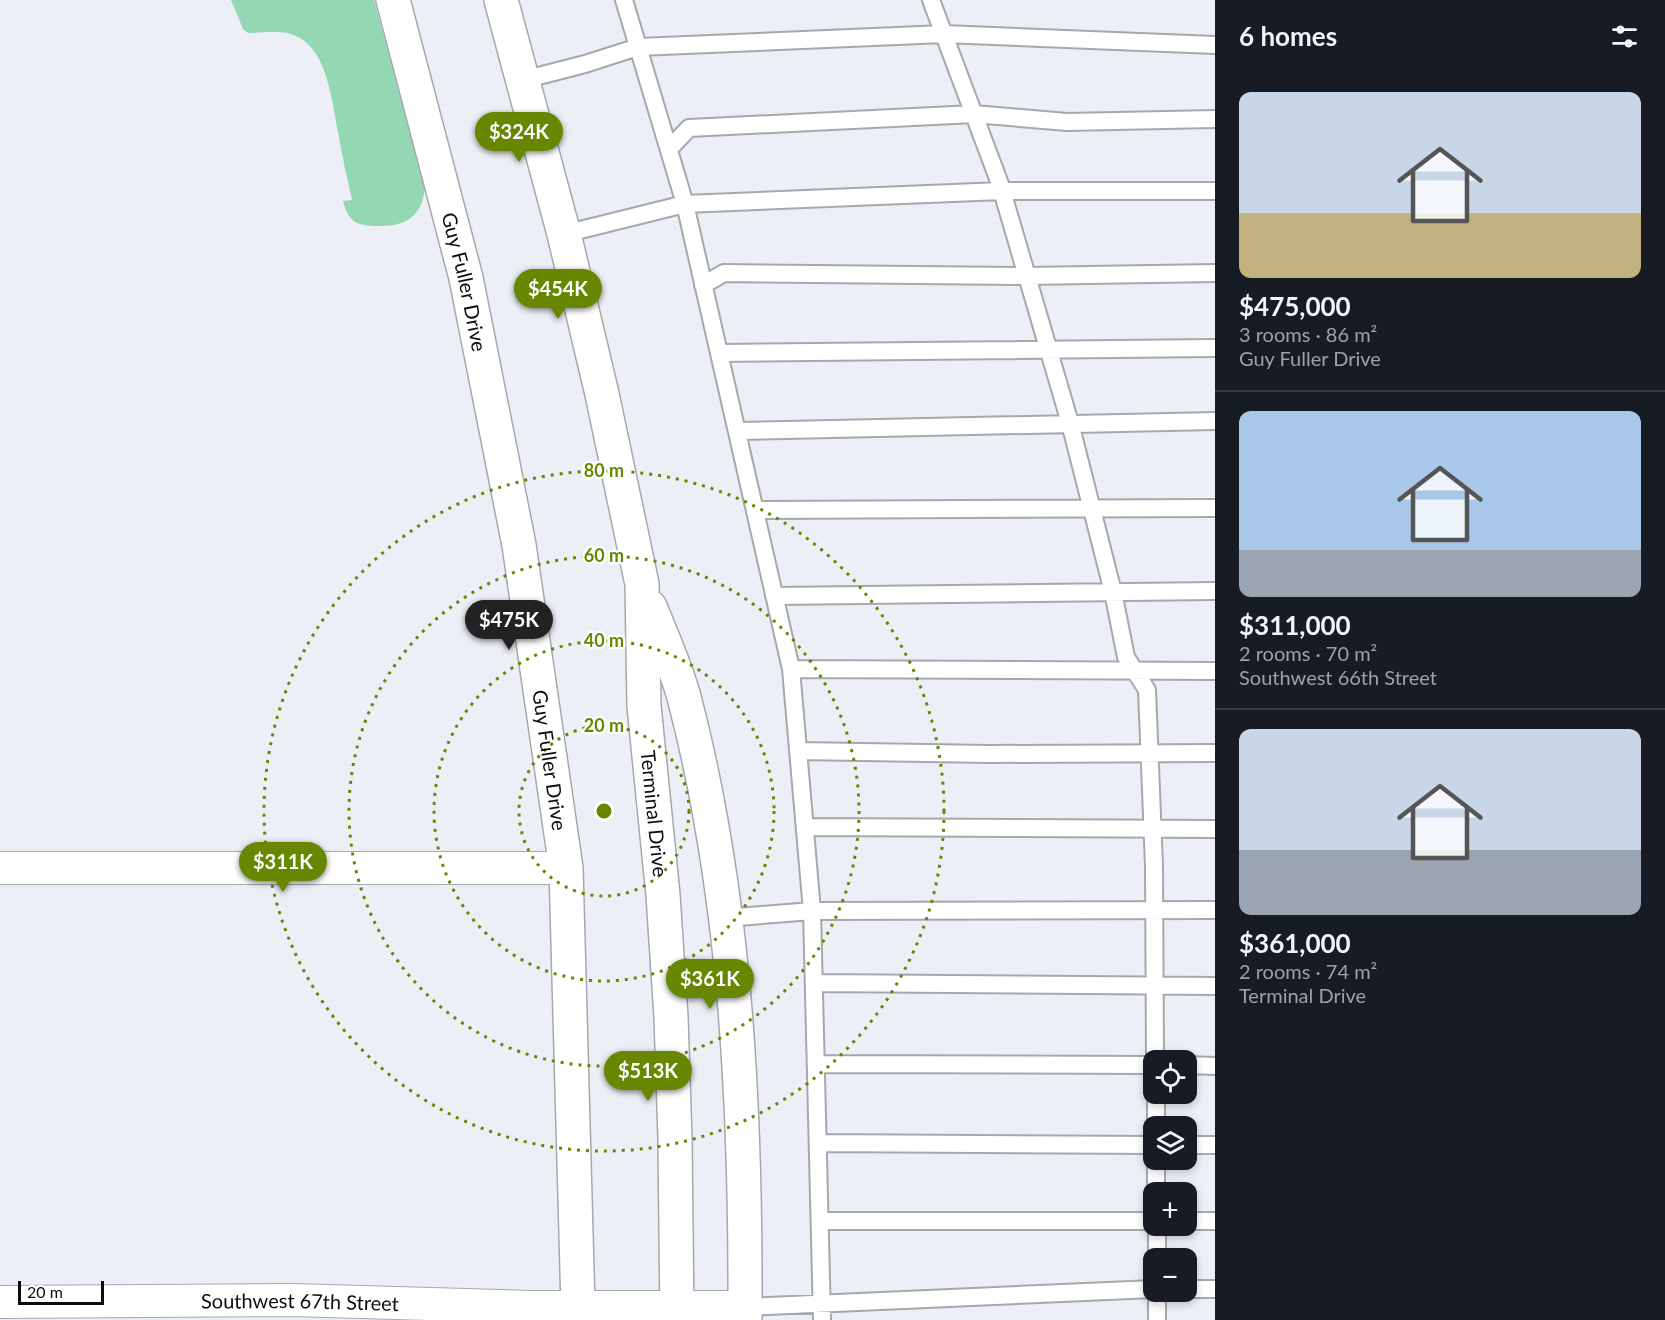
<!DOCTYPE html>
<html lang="en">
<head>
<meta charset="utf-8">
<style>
  :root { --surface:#171b24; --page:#20242c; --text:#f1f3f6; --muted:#9ea1a6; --line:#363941; --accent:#688700 }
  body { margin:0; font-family:Lato,sans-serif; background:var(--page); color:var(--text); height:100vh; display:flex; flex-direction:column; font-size:22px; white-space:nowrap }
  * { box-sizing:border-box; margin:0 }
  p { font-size:20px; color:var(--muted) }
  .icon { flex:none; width:33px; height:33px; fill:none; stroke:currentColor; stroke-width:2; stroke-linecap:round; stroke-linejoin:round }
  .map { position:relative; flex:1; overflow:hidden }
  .side { display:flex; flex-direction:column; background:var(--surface); width:450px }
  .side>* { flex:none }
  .controls { position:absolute; left:1143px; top:1050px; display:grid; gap:12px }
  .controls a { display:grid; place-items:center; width:54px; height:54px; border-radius:12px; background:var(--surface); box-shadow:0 3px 9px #0003; font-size:30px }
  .scale { position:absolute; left:18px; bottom:15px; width:86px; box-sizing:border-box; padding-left:6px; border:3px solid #0c0c0e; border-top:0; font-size:16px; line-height:21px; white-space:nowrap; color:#0c0c0e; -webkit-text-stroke:4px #fff; paint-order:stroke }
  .price { position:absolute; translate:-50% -51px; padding:0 14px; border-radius:21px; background:var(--accent); color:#fff; font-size:20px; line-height:39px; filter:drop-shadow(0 2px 3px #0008) }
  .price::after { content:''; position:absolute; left:50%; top:36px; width:18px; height:14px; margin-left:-9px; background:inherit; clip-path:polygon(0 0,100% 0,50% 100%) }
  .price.active { background:#222; color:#fff }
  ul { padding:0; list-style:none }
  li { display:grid; align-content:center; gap:12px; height:318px; padding:0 24px }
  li+li { border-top:2px solid var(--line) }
  li span { display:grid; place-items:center; height:186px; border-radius:12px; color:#555 }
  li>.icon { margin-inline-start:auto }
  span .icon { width:108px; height:108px; fill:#fffc; stroke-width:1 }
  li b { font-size:26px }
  h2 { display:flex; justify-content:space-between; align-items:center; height:72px; padding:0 24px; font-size:26px }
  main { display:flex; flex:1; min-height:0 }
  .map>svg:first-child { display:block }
  .green { fill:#94d8b3 }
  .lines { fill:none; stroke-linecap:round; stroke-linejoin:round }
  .service-casing { stroke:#a6a8ae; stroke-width:20 }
  .minor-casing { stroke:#a6a8ae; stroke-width:34 }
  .tertiary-casing { stroke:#a6a8ae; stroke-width:36 }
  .secondary-casing { stroke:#a6a8ae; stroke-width:36 }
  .service { stroke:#fff; stroke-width:16 }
  .minor { stroke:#fff; stroke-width:32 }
  .tertiary { stroke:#fff; stroke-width:33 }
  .secondary { stroke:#fff; stroke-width:33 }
  .ring { fill:none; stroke:#688700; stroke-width:3; stroke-dasharray:3 6 }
  .labels { text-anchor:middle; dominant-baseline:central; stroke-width:4.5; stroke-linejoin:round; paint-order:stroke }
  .street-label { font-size:20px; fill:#0c0c0e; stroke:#fff }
  .centre { fill:#688700; stroke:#fff; stroke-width:3 }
  .ring-label { font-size:18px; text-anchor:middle; font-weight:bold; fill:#688700; stroke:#fff; stroke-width:4.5; stroke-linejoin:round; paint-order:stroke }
</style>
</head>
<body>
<main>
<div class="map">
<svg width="1215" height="1320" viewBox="0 0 1215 1320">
  <rect width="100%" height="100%" fill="#edeff6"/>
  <path class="green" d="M231 0H374L425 186C423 213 409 226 382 226 360 226 349 225 343 201L352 200C347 178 342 155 338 132 332 103 328 52 298 37 284 29 264 33 248 33L243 29Z"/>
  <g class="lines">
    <defs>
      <path id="service" d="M931 0 1000 184 1070 423 1113 592 1126 657 1147 690 1154 866 1155 1060
        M523 80 585 64 638 47 944 34 1215 45
        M669 149 689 128 974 114 1067 122 1215 119
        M564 234 685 204 624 0
        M703 285 724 273 1027 276 1215 273
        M719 353 1215 348
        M737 431 1215 421
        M755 510 1215 508
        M774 596 1215 591
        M791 669 1215 671
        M798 751 989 754 1215 753
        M805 827 1215 829
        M725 918 812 911 791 669 685 204 1002 191H1215
        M814 983 1215 986
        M816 1064 1154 1065
        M1186 1065 1215 1066
        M1156 1094V1126
        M818 1143 1154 1145
        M1186 1145H1215
        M1156 1160V1192
        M820 1221H1154
        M1186 1221H1215
        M1157 1226V1258
        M1186 1289H1215
        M745 1307 1154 1289
        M822 1320 812 911 1215 910
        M1157 1320V1292"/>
      <g id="minor">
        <path d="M0 868H566"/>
        <path id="s1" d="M0 1302 292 1300 533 1307H745"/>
      </g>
      <g id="tertiary">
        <path id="s2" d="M393 0 466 278 519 545 566 868 578 1307"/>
      </g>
      <g id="secondary">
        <path id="s3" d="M501 0 564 234 602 394 642 584 644 706 663 895 671 1017 675 1139 677 1320"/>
        <path d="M650 607C662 637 677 669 685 701 737 902 746 1113 745 1320"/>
      </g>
    </defs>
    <use href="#service" class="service-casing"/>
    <use href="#minor" class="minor-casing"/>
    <use href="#tertiary" class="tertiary-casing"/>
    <use href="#secondary" class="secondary-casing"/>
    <use href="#service" class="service"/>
    <use href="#minor" class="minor"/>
    <use href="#tertiary" class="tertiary"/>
    <use href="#secondary" class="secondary"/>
  </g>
  <g class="ring">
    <circle cx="604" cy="811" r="85"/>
    <circle cx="604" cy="811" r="170"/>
    <circle cx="604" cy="811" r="255"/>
    <circle cx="604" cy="811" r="340"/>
  </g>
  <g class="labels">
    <g class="street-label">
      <text stroke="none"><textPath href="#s2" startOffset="291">Guy Fuller Drive</textPath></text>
      <text stroke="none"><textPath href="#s2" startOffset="777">Guy Fuller Drive</textPath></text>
      <text stroke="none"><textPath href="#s3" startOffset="831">Terminal Drive</textPath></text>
      <text stroke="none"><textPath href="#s1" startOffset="300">Southwest 67th Street</textPath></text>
    </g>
  </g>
  <circle cx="604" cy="811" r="9" class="centre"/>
  <g class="ring-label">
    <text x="604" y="477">80 m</text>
    <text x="604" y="562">60 m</text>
    <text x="604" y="647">40 m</text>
    <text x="604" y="732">20 m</text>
  </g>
</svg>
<div class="controls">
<a><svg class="icon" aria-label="locate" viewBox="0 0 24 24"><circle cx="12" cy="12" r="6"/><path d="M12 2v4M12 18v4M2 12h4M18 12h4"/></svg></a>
<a><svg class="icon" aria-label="layers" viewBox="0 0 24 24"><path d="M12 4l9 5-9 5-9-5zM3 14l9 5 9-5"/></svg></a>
<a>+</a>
<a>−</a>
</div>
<div class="scale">20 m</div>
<b class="price" style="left:519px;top:163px">$324K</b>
<b class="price" style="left:558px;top:320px">$454K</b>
<b class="price active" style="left:509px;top:651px">$475K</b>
<b class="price" style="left:283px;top:893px">$311K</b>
<b class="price" style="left:710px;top:1010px">$361K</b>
<b class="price" style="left:648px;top:1102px">$513K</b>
</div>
<section class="side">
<h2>6 homes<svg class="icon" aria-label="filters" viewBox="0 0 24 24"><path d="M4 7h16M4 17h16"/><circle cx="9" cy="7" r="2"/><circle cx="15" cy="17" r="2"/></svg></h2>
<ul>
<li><span style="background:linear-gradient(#c9d6e8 65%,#c2b280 0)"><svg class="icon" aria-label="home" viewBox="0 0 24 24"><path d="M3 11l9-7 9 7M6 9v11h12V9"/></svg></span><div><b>$475,000</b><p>3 rooms · 86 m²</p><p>Guy Fuller Drive</p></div></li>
<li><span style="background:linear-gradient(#a9c7e8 75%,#9aa5b1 0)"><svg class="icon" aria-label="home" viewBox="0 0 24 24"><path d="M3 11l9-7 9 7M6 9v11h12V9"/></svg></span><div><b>$311,000</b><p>2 rooms · 70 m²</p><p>Southwest 66th Street</p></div></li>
<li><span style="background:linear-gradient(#c9d6e8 65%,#9aa5b1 0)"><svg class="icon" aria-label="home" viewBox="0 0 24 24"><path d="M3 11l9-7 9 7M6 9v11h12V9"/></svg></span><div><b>$361,000</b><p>2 rooms · 74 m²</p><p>Terminal Drive</p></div></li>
</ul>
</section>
</main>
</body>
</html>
